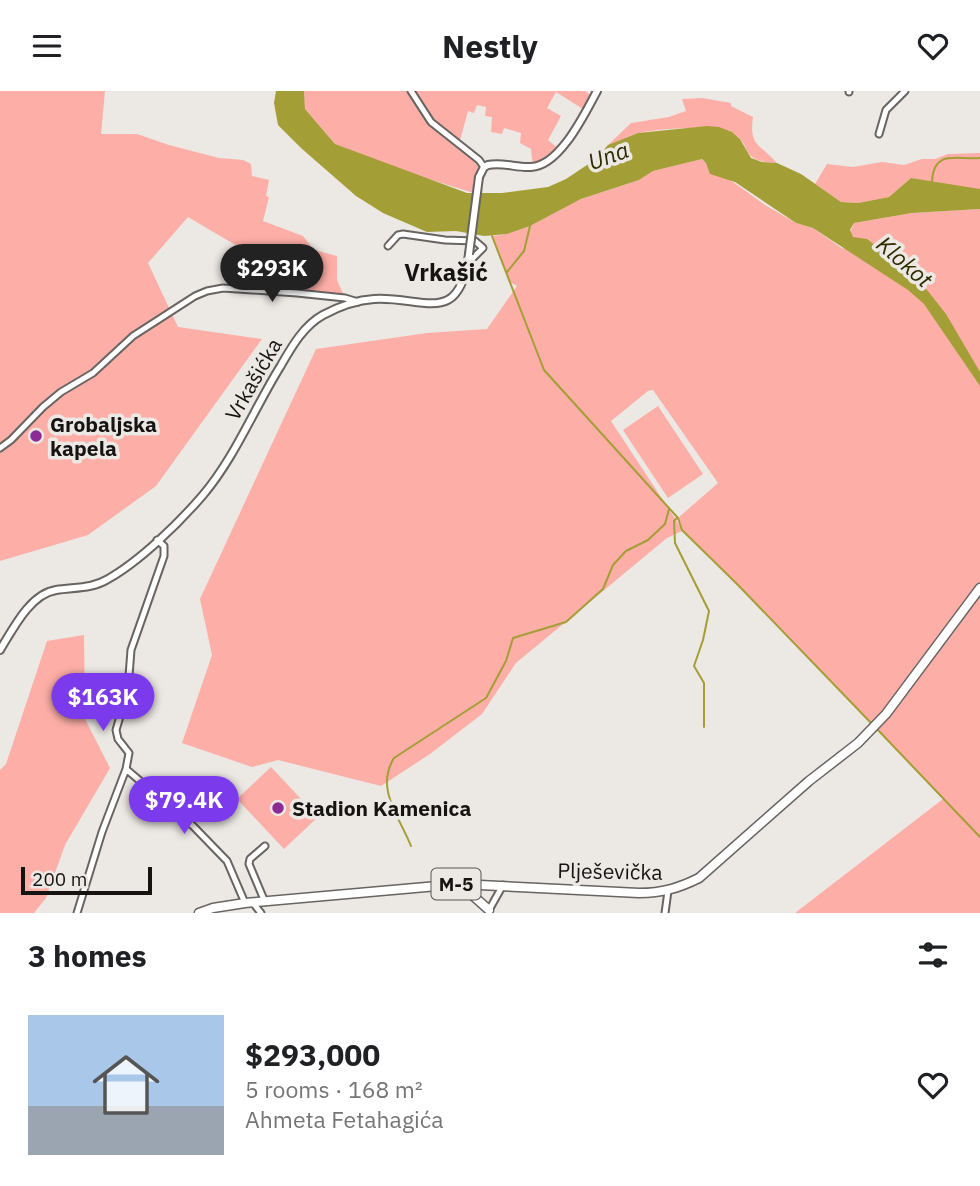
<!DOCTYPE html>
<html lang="en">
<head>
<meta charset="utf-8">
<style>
  :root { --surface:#fff; --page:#f6f6f6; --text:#202124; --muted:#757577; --line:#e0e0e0; --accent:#7c3aed }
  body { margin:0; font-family:"IBM Plex Sans",sans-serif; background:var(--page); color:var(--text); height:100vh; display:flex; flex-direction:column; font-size:26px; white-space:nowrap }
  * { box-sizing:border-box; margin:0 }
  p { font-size:23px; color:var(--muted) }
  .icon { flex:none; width:38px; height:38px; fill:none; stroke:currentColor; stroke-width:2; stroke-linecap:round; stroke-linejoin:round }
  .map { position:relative; height:822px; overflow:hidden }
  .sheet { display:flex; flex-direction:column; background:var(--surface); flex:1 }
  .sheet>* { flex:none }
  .scale { position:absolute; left:21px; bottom:18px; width:131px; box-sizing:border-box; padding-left:7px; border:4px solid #151413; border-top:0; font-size:19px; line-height:24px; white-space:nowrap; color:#151413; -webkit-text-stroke:5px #ece8e4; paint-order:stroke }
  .price { position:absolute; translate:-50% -60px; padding:0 16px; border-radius:24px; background:var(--accent); color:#fff; font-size:23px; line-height:46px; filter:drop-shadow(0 2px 4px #0008) }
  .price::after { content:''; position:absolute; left:50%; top:42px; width:21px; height:16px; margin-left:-10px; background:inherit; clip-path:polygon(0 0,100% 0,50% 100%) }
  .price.current { background:#222; color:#fff }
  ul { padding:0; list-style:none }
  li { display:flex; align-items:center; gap:21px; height:175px; padding:0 28px }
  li+li { border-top:2px solid var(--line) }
  li span { display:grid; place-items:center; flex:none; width:196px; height:140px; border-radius:0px; color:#555 }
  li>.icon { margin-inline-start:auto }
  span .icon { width:84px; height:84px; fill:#fffc; stroke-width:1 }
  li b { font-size:30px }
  h2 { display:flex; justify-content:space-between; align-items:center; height:84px; padding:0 28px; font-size:30px }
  header { display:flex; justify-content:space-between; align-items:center; height:91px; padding:0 28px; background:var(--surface); font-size:32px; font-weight:700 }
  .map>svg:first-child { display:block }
  .green { fill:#fdaea7; fill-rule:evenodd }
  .water { fill:#a49e36 }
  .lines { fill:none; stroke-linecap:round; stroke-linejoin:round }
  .stream { stroke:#a49e36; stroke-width:2 }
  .river { stroke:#a49e36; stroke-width:8 }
  .minor-casing { stroke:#676461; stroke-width:9 }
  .tertiary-casing { stroke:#676461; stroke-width:10 }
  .primary-casing { stroke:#676461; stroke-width:11 }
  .minor { stroke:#fff; stroke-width:5 }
  .tertiary { stroke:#fff; stroke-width:6 }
  .primary { stroke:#fff; stroke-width:8 }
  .tertiary-bridge-casing { stroke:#676461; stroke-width:10; stroke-linecap:butt }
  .tertiary-bridge { stroke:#fff; stroke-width:6 }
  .poi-dot { fill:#8b2c95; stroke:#ece8e4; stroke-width:2.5 }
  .labels { text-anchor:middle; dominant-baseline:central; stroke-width:7; stroke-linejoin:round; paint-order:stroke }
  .shield { fill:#ece8e4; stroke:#565452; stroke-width:2 }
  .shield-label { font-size:19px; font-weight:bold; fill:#151413 }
  .street-label { font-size:21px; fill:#151413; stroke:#ece8e4 }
  .poi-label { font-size:21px; font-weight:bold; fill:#151413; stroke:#ece8e4; text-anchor:start }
  .water-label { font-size:23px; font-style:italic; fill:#2f2c00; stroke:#ece8e4 }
  .quarter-label { font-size:24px; font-weight:bold; fill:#151413; stroke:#ece8e4 }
</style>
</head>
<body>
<header><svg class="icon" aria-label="menu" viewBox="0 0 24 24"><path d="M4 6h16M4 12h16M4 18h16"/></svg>Nestly<svg class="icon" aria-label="heart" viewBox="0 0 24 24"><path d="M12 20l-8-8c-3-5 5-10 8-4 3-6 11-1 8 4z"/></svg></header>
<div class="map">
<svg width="980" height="822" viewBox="0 0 980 822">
  <rect width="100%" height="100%" fill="#ece8e4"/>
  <path class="green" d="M0 0H105L101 43H137L169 54 219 67 243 69 251 73 252 85 269 89 266 105 269 106 263 130 303 145 314 159 337 165V189L345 207 268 200 244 159 188 126 148 172 178 236 262 248 156 395 88 444 0 470Z
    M304 0H585L594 7 586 20 556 1 547 17 561 25 548 49 560 59 533 77 531 58 520 52 521 42 504 37 502 43 491 41 492 26 485 25 486 16 477 14 474 22 468 20 459 53 484 76 477 103 409 82 335 53 305 18Z
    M702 7 731 12V15L753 26C749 55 759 52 777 72 736 70 755 54 731 41 717 33 655 38 639 42 628 45 619 51 608 54L631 32 669 26 686 20 682 8Z
    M980 62V98L977 99 911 87 889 106 858 112 841 111 815 93 827 73 853 76 882 71 904 74 922 68H935L948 63Z
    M701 68 765 114 796 132 813 137 843 158 854 132 912 122 980 118V822H795L943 708 738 494 682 440 667 447 516 572 482 623 430 663 381 695 278 669 252 676 182 652 212 564 200 508 316 258 427 242 487 238 517 195 510 191 492 145 507 143 530 135 581 108 639 89 653 80ZM653 299 718 392 678 427 680 435 611 330 648 300Z
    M658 315 703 383 668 407 623 339Z
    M84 544 85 628 110 677 65 754 46 807 34 822H0V679L6 673 47 550Z
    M271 676 318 726 284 758 237 708Z"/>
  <path class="water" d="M276 0H304L305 18 335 53 467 102H502L548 96 566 88 596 68 608 54 638 42 707 35 719 36 732 41 740 48 751 67 762 71 777 72 801 83 841 111 858 112 889 106 911 87 980 98V118L912 122 854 132 850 139 853 146 867 148 916 185 946 223 980 281V295L924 213 908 199 813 137 796 132 735 91 710 83 706 72 702 68 653 80 639 89 581 108 530 135 507 143 484 145 456 140 427 141 383 122 356 105 301 57 278 34 274 12Z"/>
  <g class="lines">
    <path class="stream" d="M932 90C934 58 956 69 980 67
      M492 145 544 279 678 427 682 439 738 494 873 634
      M507 181 524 160 530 135
      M677 427 674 430 675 452 709 520 703 549 694 575 704 592V636
      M877 638 980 746
      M411 755C399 725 375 698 394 667L486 607 506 570 513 547 566 531 603 498 613 474 626 460 648 449 665 433 669 418"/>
    <path class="river" d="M762 93 803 116"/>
    <defs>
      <path id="minor" d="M411 0 431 31 479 69 484 76
        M849 1V0
        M879 43 886 19 905 0
        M388 155 398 144 403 143 445 149 475 150 483 157 467 173
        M0 357 11 349 43 316 61 301 93 282 133 245 195 205 207 200 223 197 297 202 345 207 358 211
        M126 678 193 735 227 770 245 812
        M265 755 250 768 249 773 265 811
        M253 812 261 822
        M489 819 503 794
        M77 822 102 741 126 678 129 662 118 648 116 639 128 598 131 559 164 465V455L157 449
        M665 822 668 800"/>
      <path id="tertiary" d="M479 86 484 76 488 74C503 71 517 77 531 76 560 75 585 22 597 0
        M0 559C13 538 30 503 56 499 74 496 92 498 108 488 140 470 179 432 203 404 235 366 254 318 280 276 291 257 303 235 323 224 338 216 358 209 374 208 424 205 459 237 469 163"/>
      <path id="primary" d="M460 793 489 819
        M199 822 213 817 245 812 460 793 639 802C662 802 679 797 699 787L809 690 858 652 886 623 980 497"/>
    </defs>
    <use href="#minor" class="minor-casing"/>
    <use href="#tertiary" class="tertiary-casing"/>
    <use href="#primary" class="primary-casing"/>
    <use href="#minor" class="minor"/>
    <use href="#tertiary" class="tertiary"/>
    <use href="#primary" class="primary"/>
    <defs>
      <path id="tertiary-bridge" d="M469 163 479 86"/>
    </defs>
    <use href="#tertiary-bridge" class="tertiary-bridge-casing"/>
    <use href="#tertiary-bridge" class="tertiary-bridge"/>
  </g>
  <g class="poi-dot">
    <circle cx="36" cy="345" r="7"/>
    <circle cx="278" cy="717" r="7"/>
  </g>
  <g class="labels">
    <rect class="shield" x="431.5" y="777.5" width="49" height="31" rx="5"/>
    <g class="shield-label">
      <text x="456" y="793">M-5</text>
    </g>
    <g class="street-label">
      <text transform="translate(253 288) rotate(-60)">Vrkašićka</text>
      <text transform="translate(610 780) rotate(1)">Plješevička</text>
    </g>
    <g class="poi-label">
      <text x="50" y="333">Grobaljska<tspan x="50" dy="24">kapela</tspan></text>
      <text x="292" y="717">Stadion Kamenica</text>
    </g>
    <g class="water-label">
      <text transform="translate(608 64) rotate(-20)">Una</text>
      <text transform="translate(905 170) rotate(41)">Klokot</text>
    </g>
    <g class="quarter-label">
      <text x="446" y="181">Vrkašić</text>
    </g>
  </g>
</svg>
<div class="scale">200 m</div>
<b class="price current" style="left:272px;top:213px">$293K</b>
<b class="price" style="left:103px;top:642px">$163K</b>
<b class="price" style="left:184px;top:745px">$79.4K</b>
</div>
<section class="sheet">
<h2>3 homes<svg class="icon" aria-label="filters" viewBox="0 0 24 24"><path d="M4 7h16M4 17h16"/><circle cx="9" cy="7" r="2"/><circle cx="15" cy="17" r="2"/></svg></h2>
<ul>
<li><span style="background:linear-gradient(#a9c7e8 65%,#9aa5b1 0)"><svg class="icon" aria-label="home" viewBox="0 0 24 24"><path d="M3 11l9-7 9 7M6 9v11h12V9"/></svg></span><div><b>$293,000</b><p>5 rooms · 168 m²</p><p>Ahmeta Fetahagića</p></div><svg class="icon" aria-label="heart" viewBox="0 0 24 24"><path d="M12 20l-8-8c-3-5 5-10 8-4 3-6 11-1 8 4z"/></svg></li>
</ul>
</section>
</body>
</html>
